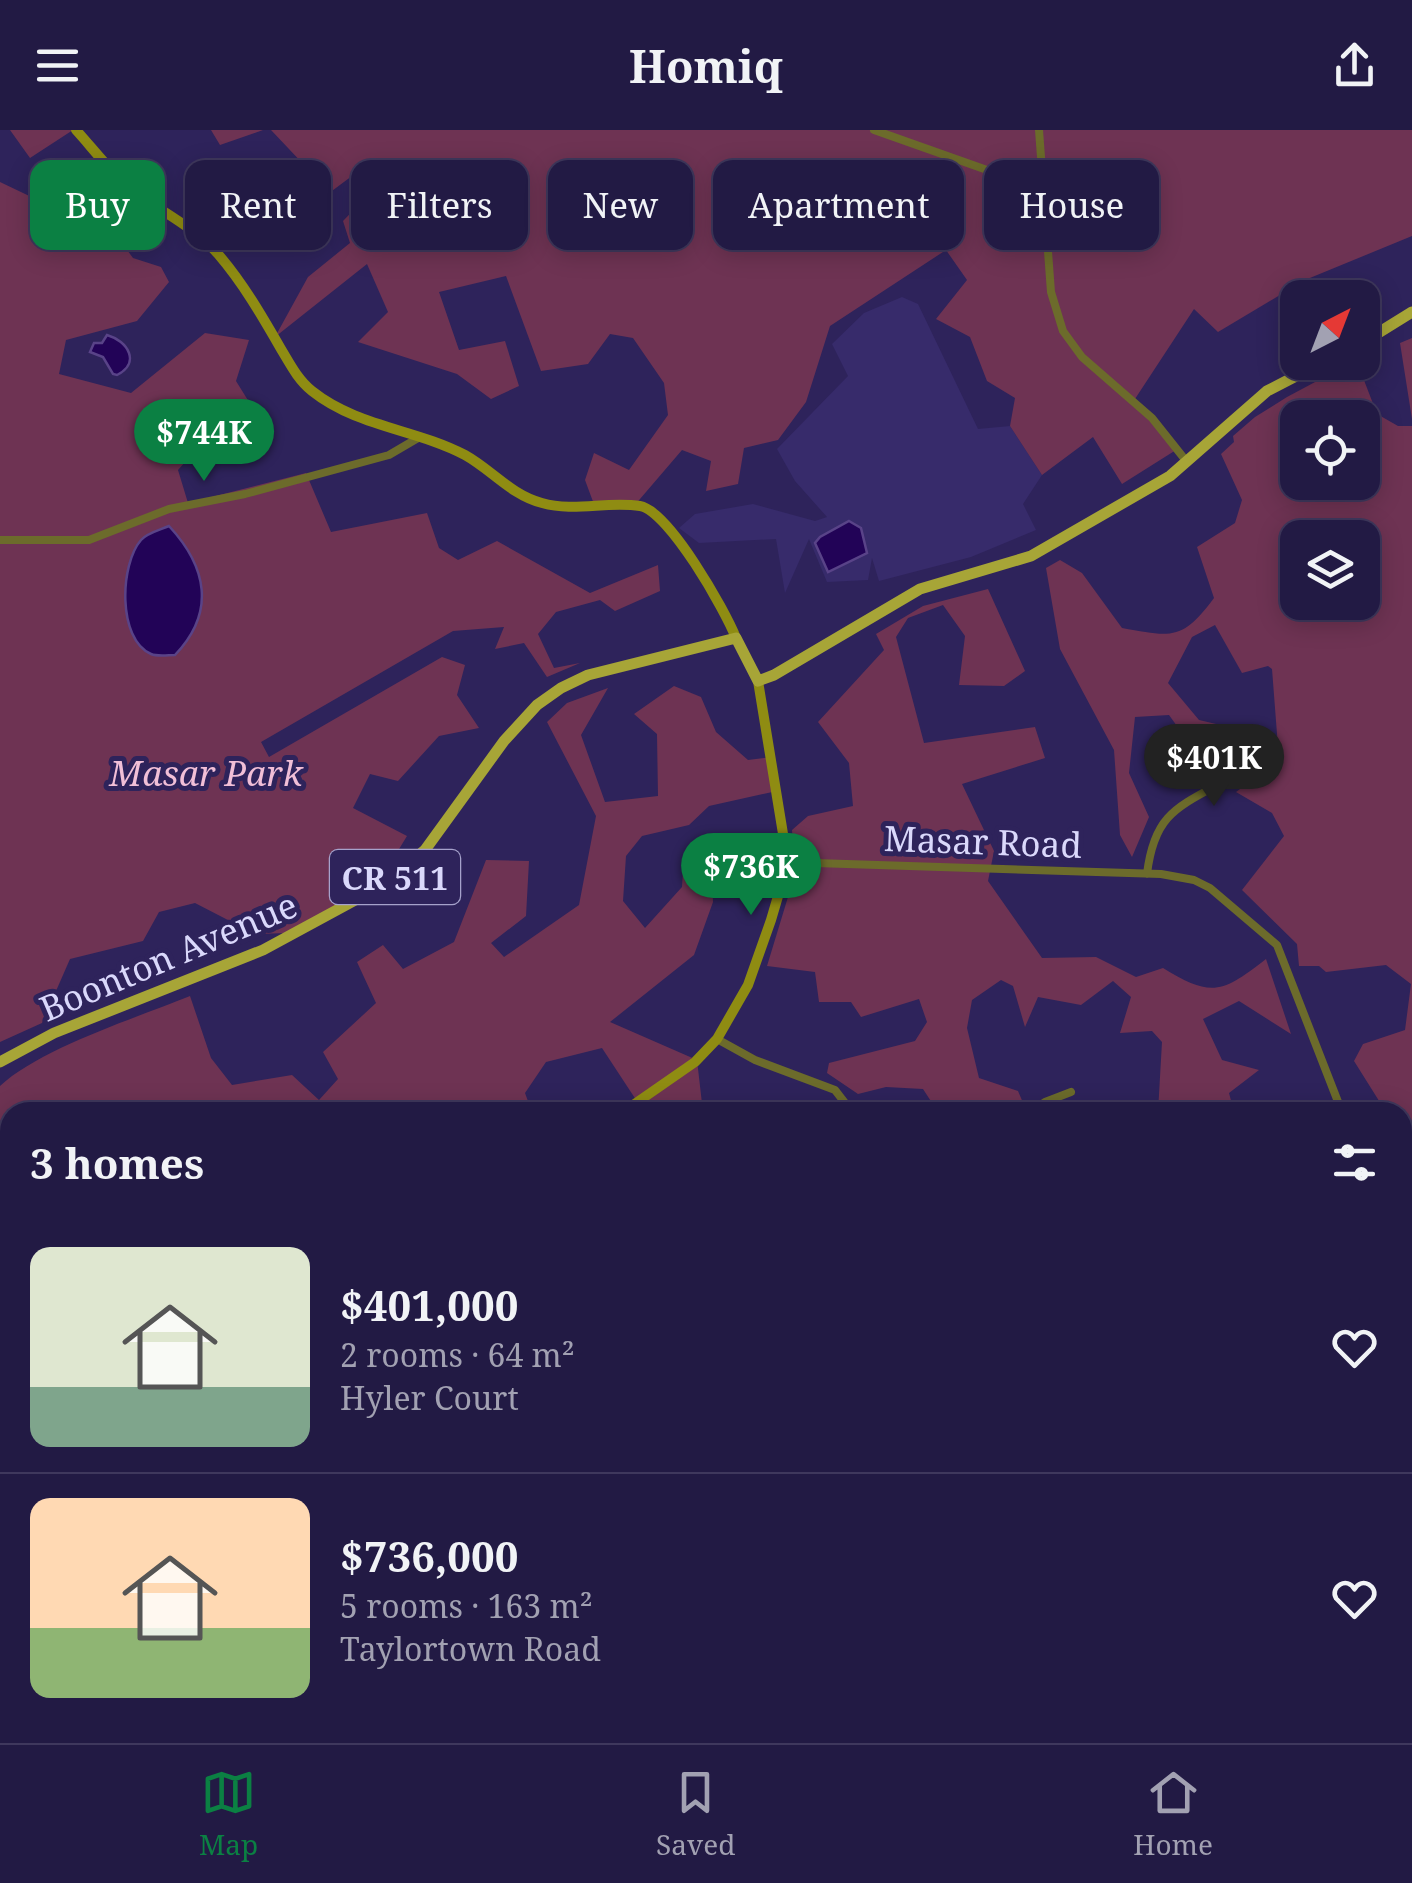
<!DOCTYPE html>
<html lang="en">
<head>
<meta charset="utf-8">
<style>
  :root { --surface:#221a44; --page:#2e274f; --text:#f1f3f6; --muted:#a2a1b2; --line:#3f385d; --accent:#0b8043 }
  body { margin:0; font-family:"Noto Serif",serif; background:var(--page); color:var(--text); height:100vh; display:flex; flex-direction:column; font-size:38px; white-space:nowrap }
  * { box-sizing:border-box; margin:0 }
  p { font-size:32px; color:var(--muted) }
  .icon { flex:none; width:55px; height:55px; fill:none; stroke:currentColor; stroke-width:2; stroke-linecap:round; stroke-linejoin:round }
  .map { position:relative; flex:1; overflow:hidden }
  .details { position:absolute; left:0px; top:972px; width:1412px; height:642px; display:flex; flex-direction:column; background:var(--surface); border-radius:30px 30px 0 0; box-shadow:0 5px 25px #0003,0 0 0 2px var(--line) }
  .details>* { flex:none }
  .top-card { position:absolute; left:30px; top:30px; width:1352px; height:90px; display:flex; gap:20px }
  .needle { width:65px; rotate:42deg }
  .controls { position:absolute; left:1280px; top:150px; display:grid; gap:20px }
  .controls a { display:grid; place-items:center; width:100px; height:100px; border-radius:20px; background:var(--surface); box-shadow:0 5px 25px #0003,0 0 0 2px var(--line); font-size:50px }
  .price { position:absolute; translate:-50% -85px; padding:0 22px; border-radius:35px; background:var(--accent); color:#fff; font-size:32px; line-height:65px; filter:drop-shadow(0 2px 5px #0008) }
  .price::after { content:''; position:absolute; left:50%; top:60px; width:30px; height:22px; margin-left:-15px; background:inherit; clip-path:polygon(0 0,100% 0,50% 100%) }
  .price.active { background:#222; color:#fff }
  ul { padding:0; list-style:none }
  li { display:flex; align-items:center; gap:30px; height:250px; padding:0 30px }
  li+li { border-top:2px solid var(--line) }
  li span { display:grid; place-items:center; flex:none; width:280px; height:200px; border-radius:20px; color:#555 }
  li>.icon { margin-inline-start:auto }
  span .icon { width:120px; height:120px; fill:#fffc; stroke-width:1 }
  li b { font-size:42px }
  h2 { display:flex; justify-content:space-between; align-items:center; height:120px; padding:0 30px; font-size:42px }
  .pill { padding:0 35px; border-radius:20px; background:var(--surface); box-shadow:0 5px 25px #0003,0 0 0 2px var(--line); font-size:35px; line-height:90px }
  .pill.active { background:var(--accent); color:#fff }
  header { display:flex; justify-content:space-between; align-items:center; height:130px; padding:0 30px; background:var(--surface); font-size:45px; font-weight:700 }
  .menu { display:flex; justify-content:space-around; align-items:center; height:140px; border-top:2px solid var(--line); background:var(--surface); font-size:28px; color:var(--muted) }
  .menu a { display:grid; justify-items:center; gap:5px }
  .menu .active { color:var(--accent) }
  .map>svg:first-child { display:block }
  .built { fill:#372b6b }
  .green { fill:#6e3353; fill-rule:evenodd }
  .water { fill:#220357; stroke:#594388; stroke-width:2.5 }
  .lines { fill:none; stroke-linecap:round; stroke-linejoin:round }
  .street { stroke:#6c6b2b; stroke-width:8 }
  .secondary { stroke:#8f8c12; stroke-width:10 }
  .primary { stroke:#a7a537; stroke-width:11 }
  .labels { text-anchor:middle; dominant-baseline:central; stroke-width:10; stroke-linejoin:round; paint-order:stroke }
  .shield { fill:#2e235b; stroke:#a6a2cb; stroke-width:2.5 }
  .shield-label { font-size:32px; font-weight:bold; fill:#dad8fb }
  .park-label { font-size:35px; font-style:italic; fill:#f1bfd7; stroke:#2e235b }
  .street-label { font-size:35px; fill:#dad8fb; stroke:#2e235b }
</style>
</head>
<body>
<header><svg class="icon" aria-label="menu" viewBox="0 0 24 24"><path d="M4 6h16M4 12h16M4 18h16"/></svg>Homiq<svg class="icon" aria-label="share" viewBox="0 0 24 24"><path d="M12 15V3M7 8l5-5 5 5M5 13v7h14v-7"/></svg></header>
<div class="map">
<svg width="1412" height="1613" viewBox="0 0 1412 1613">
  <rect width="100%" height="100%" fill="#2e235b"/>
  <path class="built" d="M902 167 918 174 978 299 1010 296 1042 345 1023 374 1036 400 971 427 879 451 872 428 868 450 827 452 809 409 785 463 776 409 699 413 679 398 695 384 753 374 815 391 827 387 795 351 777 319 848 246 832 214 864 183Z"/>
  <path class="green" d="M10 0H73L30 28Z
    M211 0H263L220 15Z
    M271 0H1412V106L1305 150 1218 202 1194 179 1133 272 1176 320 1122 354 1093 307 1042 345 1010 296 1015 268 987 251 970 207 936 189 967 150 946 120 830 196 806 272 778 310 744 318 738 354 706 361 711 331 682 320 634 376 595 377 585 350 594 323 629 340 668 285 664 253 633 208 610 204 588 234 541 241 506 146 439 162 459 220 505 211 519 256 491 269 457 244 358 212 388 182 367 134 275 207 308 147 350 113 343 91 372 61 356 43 301 84 287 68 306 37Z
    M0 52 44 73 88 67 133 128 161 137 169 152 137 191 66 210 59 244 131 263 205 203 249 210 236 251 262 293 200 315 178 340 188 373 306 343 331 402 427 383 439 418 458 430 497 411 590 463 658 435 660 461 615 481 600 470 556 482 538 504 554 538 580 533 547 547 524 513 495 519 504 497 453 501 261 612 269 627 442 527 465 535 457 565 479 598 439 606 398 651 370 644 353 678 407 706 379 752 287 803 255 804 195 773 159 782 143 811 70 829 42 893 0 912Z
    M1412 208V289L1400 213Z
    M1367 229 1362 245 1377 284 1398 296H1412V1089L1403 1067 1402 982H1386L1354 931 1363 914 1405 900 1411 854 1386 835 1326 842 1319 836H1299L1297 814 1242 760 1284 706 1272 683 1236 662 1279 630 1272 539 1268 536 1242 543 1215 495 1192 507 1168 553 1199 590 1229 597 1236 622 1205 635 1169 585 1135 587 1129 643 1149 687 1132 727 1120 705 1114 620 1060 519 1046 438 1060 430 1082 443 1122 498C1172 507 1182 511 1214 468L1197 417 1235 393 1242 370 1221 324 1234 312 1233 306 1255 287 1287 267 1347 235 1349 238ZM1298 288H1362V352H1298ZM1298 408H1362V472H1298Z
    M988 459 1025 541 1004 556 959 555 965 506 943 475 908 488 896 507 924 613 1035 597 1045 628 962 654 994 721 988 751 1042 828 1096 827 1136 847 1163 838C1212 868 1222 863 1266 829L1291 904 1239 871 1203 889 1222 930 1259 940 1229 963 1234 982H1158L1162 912 1152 901 1120 903 1131 867 1113 851 1081 875 1038 867 1025 897 1013 856 1001 850 972 870 967 898 979 948 1018 961 1027 982H938L923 959 886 957 858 964 827 943 829 933 915 911 927 892 919 869 861 887 851 872H819L815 842 767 836 795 744 792 700 808 686 853 676 849 633 818 592 884 520 876 504 923 476Z
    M674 556 701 567 716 602 748 630 772 627 777 661 709 676 689 695 642 706 626 726 623 771 645 798 682 757 684 724 710 706 713 772 694 825 610 892 697 930 703 982H644L602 918 546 932 525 963 532 982H10V1605H172L168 1613H0V956C41 918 136 888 190 866L211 928 232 955 292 945 319 970 338 949 323 922 376 873 357 832 383 815 403 839 454 812 486 730 529 731 526 786 491 813 504 827 579 775 596 686 547 592 567 573 608 558 581 605 605 672 658 666 657 604 634 584Z
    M1403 1220 1412 1223V1613H1230L1235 1605H1402Z
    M218 1605H456L452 1613H222Z
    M592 1605H723L725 1613H595Z
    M798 1605H864L858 1613H796Z
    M908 1605H1029L1033 1613H901Z"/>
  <path class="water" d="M107 205C128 211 141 233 117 245L113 244 103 227 90 222 94 213H102Z
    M849 391 861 398 867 423 828 442 815 413 820 407Z
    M169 396C207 437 216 482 175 525 168 525 158 527 151 524 117 509 120 434 141 410 147 403 160 400 169 396Z"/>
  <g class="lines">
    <path class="street" d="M874 0 987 40 1042 39
      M1039 0 1051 162 1063 201 1082 227 1152 288 1187 332
      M0 410H89L169 379 245 364 389 325 418 308
      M784 732 1161 744 1194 750 1210 758 1277 815 1342 982
      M1147 744C1154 686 1175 678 1223 652 1245 640 1252 640 1264 617
      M717 909 755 930 835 960 852 982
      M1031 982 1045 972 1071 962
      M1402 1114 1412 1125
      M893 1613 904 1605"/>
    <path class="secondary" d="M76 0C96 22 115 48 139 65 166 84 196 99 218 124 243 153 262 186 281 219 290 234 298 250 312 261 357 297 416 299 465 325 492 340 511 365 542 373 574 382 607 371 640 376 669 381 725 480 736 508
      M623 982 695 932 717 909 748 855 771 790 781 756 785 716 758 551
      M557 1605 560 1613"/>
    <path class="primary" d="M1362 213 1412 182
      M0 932 54 903 263 820 383 755 425 720 504 611 537 575 561 558 588 545 736 508 758 551 774 545 920 459 1031 426 1170 346 1267 261 1323 232"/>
  </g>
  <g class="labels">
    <rect class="shield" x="330" y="720" width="130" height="54" rx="8"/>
    <g class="shield-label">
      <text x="395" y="747">CR 511</text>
    </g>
    <g class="park-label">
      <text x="206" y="642">Masar Park</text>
    </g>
    <g class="street-label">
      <text transform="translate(983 711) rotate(2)">Masar Road</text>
      <text transform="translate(168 826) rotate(-23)">Boonton Avenue</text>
    </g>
  </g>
</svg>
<div class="controls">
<a><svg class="needle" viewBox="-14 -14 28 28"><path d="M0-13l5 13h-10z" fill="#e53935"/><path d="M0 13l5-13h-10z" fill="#a2a1b2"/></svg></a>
<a><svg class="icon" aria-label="locate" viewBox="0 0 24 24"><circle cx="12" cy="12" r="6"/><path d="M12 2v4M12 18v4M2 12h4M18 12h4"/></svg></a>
<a><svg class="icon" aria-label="layers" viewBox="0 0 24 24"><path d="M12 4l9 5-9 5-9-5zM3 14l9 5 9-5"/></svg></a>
</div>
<b class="price" style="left:204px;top:354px">$744K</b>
<b class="price active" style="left:1214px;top:679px">$401K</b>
<b class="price" style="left:751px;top:788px">$736K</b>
<div class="top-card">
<a class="pill active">Buy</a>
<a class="pill">Rent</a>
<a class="pill">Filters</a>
<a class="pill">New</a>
<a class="pill">Apartment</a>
<a class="pill">House</a>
</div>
<section class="details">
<h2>3 homes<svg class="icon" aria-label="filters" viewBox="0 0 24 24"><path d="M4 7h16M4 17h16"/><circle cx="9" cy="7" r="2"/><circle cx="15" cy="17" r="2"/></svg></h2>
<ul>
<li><span style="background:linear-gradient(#dfe7d0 70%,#7fa58c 0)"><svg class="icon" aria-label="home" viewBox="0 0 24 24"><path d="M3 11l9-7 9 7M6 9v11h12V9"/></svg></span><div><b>$401,000</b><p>2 rooms · 64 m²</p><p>Hyler Court</p></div><svg class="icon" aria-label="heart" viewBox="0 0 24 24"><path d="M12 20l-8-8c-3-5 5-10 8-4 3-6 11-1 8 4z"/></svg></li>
<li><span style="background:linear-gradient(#ffd9b3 65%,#8fb573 0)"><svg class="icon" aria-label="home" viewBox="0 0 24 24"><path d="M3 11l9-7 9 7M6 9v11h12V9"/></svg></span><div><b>$736,000</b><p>5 rooms · 163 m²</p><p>Taylortown Road</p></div><svg class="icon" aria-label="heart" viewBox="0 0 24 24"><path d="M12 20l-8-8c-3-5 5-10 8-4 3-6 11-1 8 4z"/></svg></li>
</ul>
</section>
</div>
<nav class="menu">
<a class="active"><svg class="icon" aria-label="map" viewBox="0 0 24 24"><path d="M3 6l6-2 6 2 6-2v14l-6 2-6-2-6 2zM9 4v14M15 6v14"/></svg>Map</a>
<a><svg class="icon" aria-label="saved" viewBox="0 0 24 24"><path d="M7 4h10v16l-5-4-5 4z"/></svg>Saved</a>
<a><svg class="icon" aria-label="home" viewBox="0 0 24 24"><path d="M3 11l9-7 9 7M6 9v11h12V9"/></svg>Home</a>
</nav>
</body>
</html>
